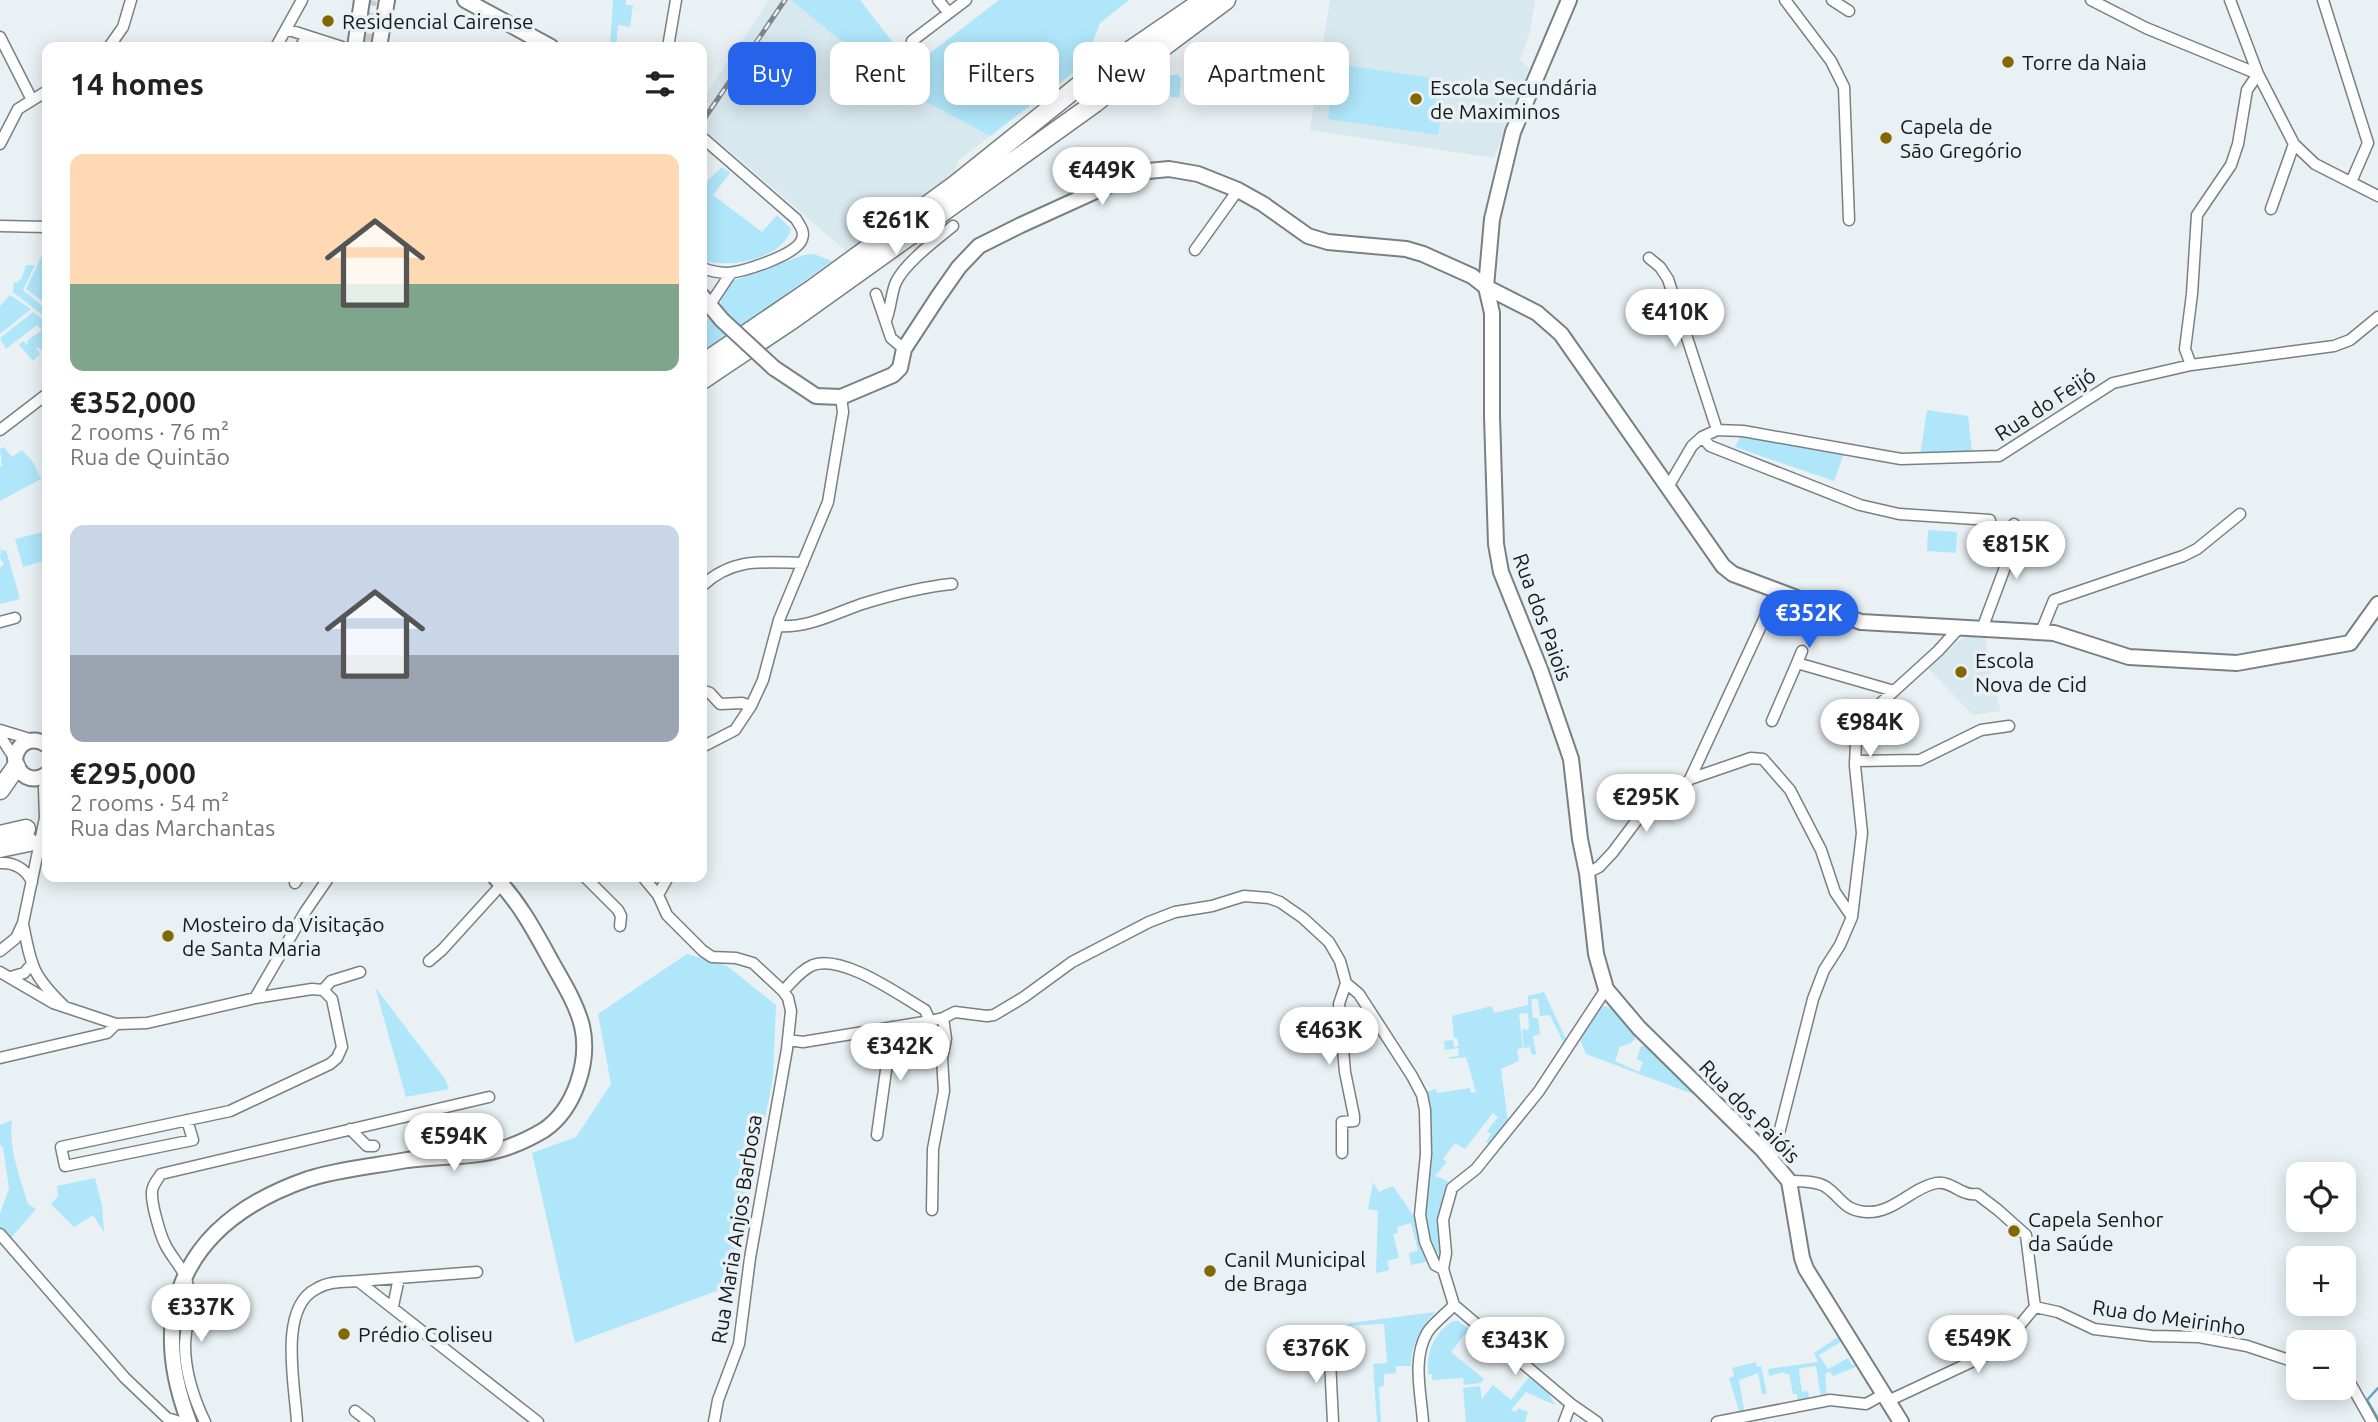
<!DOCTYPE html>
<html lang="en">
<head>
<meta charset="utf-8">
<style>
  :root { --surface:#fff; --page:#f6f6f6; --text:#222; --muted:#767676; --accent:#2563eb }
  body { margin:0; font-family:Ubuntu,sans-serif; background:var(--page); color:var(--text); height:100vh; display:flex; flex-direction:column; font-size:26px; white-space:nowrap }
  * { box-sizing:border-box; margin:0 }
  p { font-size:23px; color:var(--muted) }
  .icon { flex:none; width:38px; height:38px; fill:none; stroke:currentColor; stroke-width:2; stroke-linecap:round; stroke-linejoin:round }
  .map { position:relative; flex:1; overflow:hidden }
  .panel { position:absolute; left:42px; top:42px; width:665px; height:840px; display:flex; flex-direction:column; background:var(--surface); border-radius:14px; box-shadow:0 4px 18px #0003 }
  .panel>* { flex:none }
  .banner { position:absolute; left:728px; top:42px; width:665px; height:63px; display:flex; gap:14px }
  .fabs { position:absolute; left:2286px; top:1162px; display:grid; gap:14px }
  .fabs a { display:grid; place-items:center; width:70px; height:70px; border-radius:14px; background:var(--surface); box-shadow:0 4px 18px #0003; font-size:35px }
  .price { position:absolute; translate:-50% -60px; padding:0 16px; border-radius:24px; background:#fff; color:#222; font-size:23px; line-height:46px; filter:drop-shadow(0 2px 4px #0008) }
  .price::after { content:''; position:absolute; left:50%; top:42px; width:21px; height:16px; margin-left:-10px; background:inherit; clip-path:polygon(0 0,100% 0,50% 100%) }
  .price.selected { background:var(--accent); color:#fff }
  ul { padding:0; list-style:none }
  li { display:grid; align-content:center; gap:14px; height:371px; padding:0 28px }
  li span { display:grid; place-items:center; height:217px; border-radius:14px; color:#555 }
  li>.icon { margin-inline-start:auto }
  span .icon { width:126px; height:126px; fill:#fffc; stroke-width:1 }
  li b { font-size:30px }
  h2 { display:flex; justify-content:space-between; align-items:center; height:84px; padding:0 28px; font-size:30px }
  .tag { padding:0 24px; border-radius:14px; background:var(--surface); box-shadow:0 4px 18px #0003; font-size:24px; line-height:63px }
  .tag.selected { background:var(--accent); color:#fff }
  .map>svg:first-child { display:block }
  .built { fill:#d7e8ee }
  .green { fill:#afe6fa }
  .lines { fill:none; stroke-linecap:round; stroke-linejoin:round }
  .stream { stroke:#5ea7bf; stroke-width:2.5 }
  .secondary-tunnel { stroke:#cad1d3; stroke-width:14; stroke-dasharray:14 7; stroke-linecap:butt }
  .street-casing { stroke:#788082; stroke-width:13 }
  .secondary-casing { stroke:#788082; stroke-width:18 }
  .highway-casing { stroke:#788082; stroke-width:21 }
  .street { stroke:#fff; stroke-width:10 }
  .secondary { stroke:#fff; stroke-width:14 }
  .highway { stroke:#fff; stroke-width:18 }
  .rail-casing { stroke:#808587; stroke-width:5 }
  .rail { stroke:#e9f1f4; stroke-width:2.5; stroke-dasharray:8; stroke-linecap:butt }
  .secondary-bridge-casing { stroke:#788082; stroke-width:18; stroke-linecap:butt }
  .secondary-bridge { stroke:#fff; stroke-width:14 }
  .poi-dot { fill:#836700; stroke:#e9f1f4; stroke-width:2.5 }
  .labels { text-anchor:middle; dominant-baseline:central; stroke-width:7; stroke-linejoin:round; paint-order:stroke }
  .poi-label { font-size:21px; fill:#17191b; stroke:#e9f1f4; text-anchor:start }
  .street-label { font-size:21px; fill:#17191b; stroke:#e9f1f4 }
</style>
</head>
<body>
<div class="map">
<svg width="2378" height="1422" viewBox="0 0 2378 1422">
  <rect width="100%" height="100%" fill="#e9f1f4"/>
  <path class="built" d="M769 0H791L895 85 990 136 958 161 955 172 847 252 703 128 702 130V100Z
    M1330 0H1535L1530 32 1520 60 1529 68 1494 158 1310 130Z
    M1985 635 1991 676 2001 711 1973 715 1928 668 1961 639 1971 636Z"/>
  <path class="green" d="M613 0H626V5H633L630 27 618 25 616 47H610Z
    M791 0H860L905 58 917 48 925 57 999 0H1129L1100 23 1087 57 1077 70 990 136 895 85Z
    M1336 64 1446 80 1438 135 1328 119Z
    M1178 74 1181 79 1179 98 1147 93 1138 96 1129 95 1158 78Z
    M722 167 730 173 713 195 762 232 777 215 791 229C783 260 727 269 702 260V186Z
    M46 247H47L45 264 47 265V305L26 289Z
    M814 254 832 261 740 327 724 312 721 305V296L730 282 804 255Z
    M26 265H35L23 290 47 310 45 317 13 292 14 282 18 283 19 279 21 280Z
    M10 295 31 309 0 334V306Z
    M33 312 47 323V349L43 352 38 347 36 348 40 354 33 361 19 345 23 341 27 345 28 340 42 330 37 325 6 349 0 338Z
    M708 319H712L727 335 702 351V321Z
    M1927 410 1968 416 1972 451 1920 456Z
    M1740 437 1845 451 1834 481 1735 447Z
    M4 447 12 457 22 450 33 462 41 479 0 501V467L2 466 0 449Z
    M1928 530 1957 532 1956 553 1927 551Z
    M47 531V560L23 567 15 539Z
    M1 547 2 551 6 550 20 599 0 604V568L4 564 0 558Z
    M687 954 727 966 776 1005 773 1077 733 1285 575 1343 532 1153 576 1137 611 1084 598 1014Z
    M375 987 445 1079 449 1089 406 1097Z
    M1544 992 1566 1039 1564 1044 1550 1015 1540 1016 1538 999H1531L1533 1018H1538L1540 1034 1533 1036 1536 1054 1532 1055 1530 1047 1524 1048 1522 1029 1527 1030 1529 1028 1528 1013 1519 1014 1523 1048 1517 1049 1519 1061 1501 1069 1508 1122 1490 1144 1486 1142 1491 1134 1487 1131 1498 1117 1493 1113 1465 1149 1455 1143 1443 1159 1447 1162 1435 1176 1448 1181C1439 1205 1438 1228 1443 1253L1436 1254C1417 1221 1432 1187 1431 1152 1431 1144 1429 1137 1429 1130 1430 1116 1432 1105 1426 1092L1436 1089 1437 1093 1470 1088 1471 1093 1476 1092 1466 1057 1449 1059V1057L1459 1056 1458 1050 1460 1048 1445 1050 1444 1041 1453 1040 1454 1047 1459 1046 1457 1038H1454L1452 1016 1492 1006 1494 1013 1528 1005V996Z
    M1603 1006 1611 1008 1636 1033 1635 1039C1630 1044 1627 1046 1620 1046L1615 1061 1639 1072 1643 1062 1637 1059 1641 1046H1648L1696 1093 1693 1094 1586 1054 1580 1039Z
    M12 1120C8 1147 20 1178 28 1204L36 1209 11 1238 0 1228V1213L9 1189 3 1147 0 1145V1125Z
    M95 1178 102 1206 104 1232 93 1215 74 1227 51 1204 58 1196 57 1186Z
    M1373 1182 1379 1192 1393 1186 1415 1218 1426 1262 1411 1265 1409 1253 1418 1250 1411 1223 1397 1227 1398 1233 1393 1234 1399 1258 1387 1261 1389 1270 1376 1273 1378 1211 1368 1209Z
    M1435 1312C1421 1328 1411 1344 1411 1366H1396V1373L1384 1374V1386L1379 1387 1381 1422H1377L1373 1364 1387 1363 1384 1324 1345 1326 1350 1323Z
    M1453 1321H1458L1469 1329 1451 1352 1484 1379 1480 1383 1464 1385 1463 1378 1432 1380V1374H1428C1426 1352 1434 1333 1453 1321Z
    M1841 1335 1844 1340 1819 1355 1828 1369 1848 1358 1852 1365 1858 1364V1366L1833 1376 1830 1372 1825 1374 1827 1396 1821 1397 1816 1366 1800 1368 1799 1373 1802 1392 1808 1391 1809 1399 1798 1400 1797 1394H1793L1789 1374H1785L1784 1372 1769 1376 1768 1369 1818 1362 1814 1353Z
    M1756 1362 1757 1367 1761 1366 1767 1394H1762L1758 1373 1739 1380 1744 1410 1739 1411 1729 1378 1734 1376 1732 1368Z
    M1529 1377 1548 1392 1555 1405 1526 1392 1511 1410 1516 1412 1518 1408 1528 1412 1525 1422H1466L1463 1388 1480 1386 1482 1399 1493 1385 1511 1400Z"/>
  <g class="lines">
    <path class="stream" d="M2378 1388 2367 1400 2378 1419"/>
    <path class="secondary-tunnel" d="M364 47 370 0"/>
    <defs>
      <path id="street" d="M938 0 949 13
        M1785 0 1831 61 1844 87 1849 220
        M1832 0 1849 11
        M2091 0 2146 28 2258 74
        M2230 0 2258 74 2294 144 2315 164 2378 196
        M2323 0 2368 143 2351 182
        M286 29 342 47
        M0 37 32 100
        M912 41 966 0
        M109 47 123 27 131 0
        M276 47 302 0
        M300 47 307 37
        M668 47 676 0
        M0 144 18 109 47 91
        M2271 209 2294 144
        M0 226 47 227
        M1195 250 1238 190
        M1649 258 1660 267 1668 279 1717 430
        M702 268C710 271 720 273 729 273 745 271 797 255 802 239 805 231 800 226 796 219L704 139
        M876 294 891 338 904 349
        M709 306 731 273
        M886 320C891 308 891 293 896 282 906 262 936 240 953 226
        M2191 365 2185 349 2192 294 2197 215 2231 165 2238 144 2247 90 2258 74
        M0 430 47 394
        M1702 437 1710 446 1860 505 1899 514 1990 520
        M1668 487 1692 446 1702 437 1717 430 1743 431 1901 459 1999 456 2113 383 2191 365 2334 346 2350 340 2378 317
        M702 586C733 557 764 562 803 563
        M0 622 15 618
        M778 626C809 628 833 614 862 604 891 595 921 587 952 584
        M1982 629 2010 554 2014 524
        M2041 632 2054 600 2183 556 2197 549 2240 514
        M1797 663 1802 651
        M702 690 710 693 720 704 742 703 751 706
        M1772 721 1797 663 1894 691
        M0 730 33 740
        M0 736 15 759
        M702 747 735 730 751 706 763 680 779 620 828 502 843 412 841 397
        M1855 761 1920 760 1981 730 2009 726
        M1690 779 1751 758 1763 759 1790 790 1821 850 1835 892 1852 917
        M0 863C14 862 26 869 32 882
        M1587 873 1599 867 1613 852 1640 816 1671 799 1690 779 1777 591
        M585 877 618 910 621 916 620 926
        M643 877 658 895 667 915 703 951 712 957 736 958 753 963 783 991 788 998 791 1011 787 1049 750 1258 739 1344 718 1400 714 1422
        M295 883 299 877
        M658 895 668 877
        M23 924C31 965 32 975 63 1005
        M0 951 16 938 23 923 45 818 44 788 47 776
        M429 961 442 950 502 884
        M0 972 53 1003 116 1024 147 1023 255 998 312 989 323 990 332 999 342 1047 337 1058 330 1064 230 1111 61 1147 65 1166 193 1140 187 1120
        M11 977 24 973 32 964
        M323 990 331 981 360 972
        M783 991C792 982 801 970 813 965 843 954 899 995 925 1010L930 1021
        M255 998 305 912 329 877
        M788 1040 803 1042 930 1021 943 1018 955 1012 987 1016 994 1015 1024 997 1072 962 1149 922 1175 912 1212 906 1244 896 1269 898 1280 902 1303 918 1329 942 1340 961 1346 983 1359 994 1412 1076 1422 1095 1425 1110 1426 1154 1420 1215 1425 1242 1435 1265 1443 1269
        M0 1058 107 1033 116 1024
        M350 1129 367 1146H374
        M877 1135 892 1027
        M1342 1153V1122L1354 1121V1116L1345 1072 1339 1004 1346 983
        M1772 1161 1813 999 1824 970 1840 945 1852 917 1862 833 1855 766 1856 741 1871 712 1938 651 1960 627
        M1789 1181C1800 1181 1817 1181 1826 1187 1842 1198 1843 1210 1866 1212 1893 1214 1911 1188 1936 1183 1951 1180 1962 1197 1977 1194L1998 1210 2026 1235 2035 1307
        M932 1210 933 1149 944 1091 942 1058 946 1039 943 1018
        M0 1234 125 1378 167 1418 180 1422
        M358 1281 477 1272
        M393 1306 399 1278
        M2035 1307 2058 1312 2094 1329 2152 1336 2199 1337 2247 1346 2298 1363
        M1332 1338 1334 1354 1330 1360 1333 1422
        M2343 1376 2349 1381 2372 1422
        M1888 1401 2001 1348 2035 1307
        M355 1411 369 1422
        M205 1422C193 1397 185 1372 185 1345 186 1321 194 1299 185 1276 180 1265 170 1255 165 1244 160 1234 151 1203 152 1192 152 1185 158 1179 161 1174L489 1097
        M297 1422C295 1386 278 1308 316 1289 329 1281 343 1282 358 1281L538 1422
        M1423 1422C1421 1393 1412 1359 1427 1333 1433 1323 1446 1314 1454 1305
        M1564 1422 1571 1404
        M1597 1422 1571 1404 1454 1305 1443 1269 1446 1253 1443 1220 1452 1188 1476 1169 1539 1091 1606 989
        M1717 1422 1830 1400 1866 1404 1884 1394"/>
      <path id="secondary" d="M465 0 551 47
        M1569 0 1513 132 1492 219 1486 287 1492 313V416L1496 544 1501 572 1540 669 1571 759 1580 839 1587 873 1596 954 1606 989 1639 1028 1762 1149 1789 1181 1802 1258 1806 1269 1901 1422
        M355 47 362 0
        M379 47 387 0
        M702 296 722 320
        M774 368 816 396 841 397 893 375 900 368 904 349 938 297 959 267 979 246 1021 225 1120 180 1148 171 1169 169 1198 174 1238 190 1263 204 1308 236 1328 242 1406 249 1423 254 1472 276 1486 287 1537 313 1561 334 1723 566 1733 574 1861 622 2054 633 2129 657 2237 663 2350 643 2378 604
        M47 745C33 736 18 741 15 759 18 776 32 784 47 774
        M189 1422C144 1304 190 1220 308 1179 339 1169 375 1166 407 1160 441 1155 478 1159 511 1146 522 1142 534 1136 544 1130 575 1109 590 1061 582 1026 576 1002 562 981 550 959 533 928 519 902 495 877"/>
      <path id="highway" d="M702 364 811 290 955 185 1081 84 1204 0
        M702 380 796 317 1095 103 1167 44 1226 0
        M0 790 16 767
        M0 835 26 829
        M0 848 29 842"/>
    </defs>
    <use href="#street" class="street-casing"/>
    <use href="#secondary" class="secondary-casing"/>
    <use href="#highway" class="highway-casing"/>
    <use href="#street" class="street"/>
    <use href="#secondary" class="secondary"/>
    <use href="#highway" class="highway"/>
    <defs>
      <path id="rail" d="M702 122 785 0"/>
    </defs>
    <use href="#rail" class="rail-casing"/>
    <use href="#rail" class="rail"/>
    <defs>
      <path id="secondary-bridge" d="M722 320 774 368"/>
    </defs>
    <use href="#secondary-bridge" class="secondary-bridge-casing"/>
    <use href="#secondary-bridge" class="secondary-bridge"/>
  </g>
  <g class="poi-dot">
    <circle cx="328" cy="21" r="7"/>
    <circle cx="2008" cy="62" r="7"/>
    <circle cx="1416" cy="99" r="7"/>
    <circle cx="1886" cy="138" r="7"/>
    <circle cx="1961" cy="672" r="7"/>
    <circle cx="168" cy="936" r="7"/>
    <circle cx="2014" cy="1231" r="7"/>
    <circle cx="1210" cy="1271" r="7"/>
    <circle cx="344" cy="1334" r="7"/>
  </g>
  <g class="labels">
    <g class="poi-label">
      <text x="342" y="21">Residencial Cairense</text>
      <text x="2022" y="62">Torre da Naia</text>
      <text x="1430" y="87">Escola Secundária<tspan x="1430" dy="24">de Maximinos</tspan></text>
      <text x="1900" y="126">Capela de<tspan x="1900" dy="24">São Gregório</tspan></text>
      <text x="1975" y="660">Escola<tspan x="1975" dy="24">Nova de Cid</tspan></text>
      <text x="182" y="924">Mosteiro da Visitação<tspan x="182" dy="24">de Santa Maria</tspan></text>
      <text x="2028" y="1219">Capela Senhor<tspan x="2028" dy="24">da Saúde</tspan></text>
      <text x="1224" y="1259">Canil Municipal<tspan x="1224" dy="24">de Braga</tspan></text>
      <text x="358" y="1334">Prédio Coliseu</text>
    </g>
    <g class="street-label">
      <text transform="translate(2045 404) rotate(-33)">Rua do Feijó</text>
      <text transform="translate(1543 617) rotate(70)">Rua dos Paiois</text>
      <text transform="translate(1750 1111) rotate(46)">Rua dos Paióis</text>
      <text transform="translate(736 1229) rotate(-81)">Rua Maria Anjos Barbosa</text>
      <text transform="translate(2169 1317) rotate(8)">Rua do Meirinho</text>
    </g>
  </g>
</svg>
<div class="fabs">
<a><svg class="icon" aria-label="locate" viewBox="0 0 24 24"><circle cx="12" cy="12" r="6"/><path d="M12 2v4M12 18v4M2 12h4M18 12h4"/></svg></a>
<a>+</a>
<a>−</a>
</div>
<b class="price" style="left:1102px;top:207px">€449K</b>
<b class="price" style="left:896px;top:257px">€261K</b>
<b class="price" style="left:1675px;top:349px">€410K</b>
<b class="price" style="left:2016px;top:581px">€815K</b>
<b class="price selected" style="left:1809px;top:650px">€352K</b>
<b class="price" style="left:1870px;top:759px">€984K</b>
<b class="price" style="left:1646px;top:834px">€295K</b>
<b class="price" style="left:1329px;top:1067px">€463K</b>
<b class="price" style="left:900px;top:1083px">€342K</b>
<b class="price" style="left:454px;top:1173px">€594K</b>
<b class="price" style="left:201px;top:1344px">€337K</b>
<b class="price" style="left:1978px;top:1375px">€549K</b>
<b class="price" style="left:1515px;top:1377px">€343K</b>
<b class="price" style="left:1316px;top:1385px">€376K</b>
<div class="banner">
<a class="tag selected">Buy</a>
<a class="tag">Rent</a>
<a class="tag">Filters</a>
<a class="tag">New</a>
<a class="tag">Apartment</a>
</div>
<section class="panel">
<h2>14 homes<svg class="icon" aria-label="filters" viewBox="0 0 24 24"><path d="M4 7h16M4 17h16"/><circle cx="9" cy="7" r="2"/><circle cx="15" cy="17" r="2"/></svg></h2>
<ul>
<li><span style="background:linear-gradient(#ffd9b3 60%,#7fa58c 0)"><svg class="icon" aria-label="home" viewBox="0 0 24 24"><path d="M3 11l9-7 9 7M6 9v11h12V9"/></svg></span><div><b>€352,000</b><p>2 rooms · 76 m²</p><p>Rua de Quintão</p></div></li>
<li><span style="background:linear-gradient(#c9d6e8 60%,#9aa5b1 0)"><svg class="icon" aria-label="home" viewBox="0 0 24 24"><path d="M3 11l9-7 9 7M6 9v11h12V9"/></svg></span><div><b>€295,000</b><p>2 rooms · 54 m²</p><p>Rua das Marchantas</p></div></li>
</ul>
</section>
</div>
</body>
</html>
